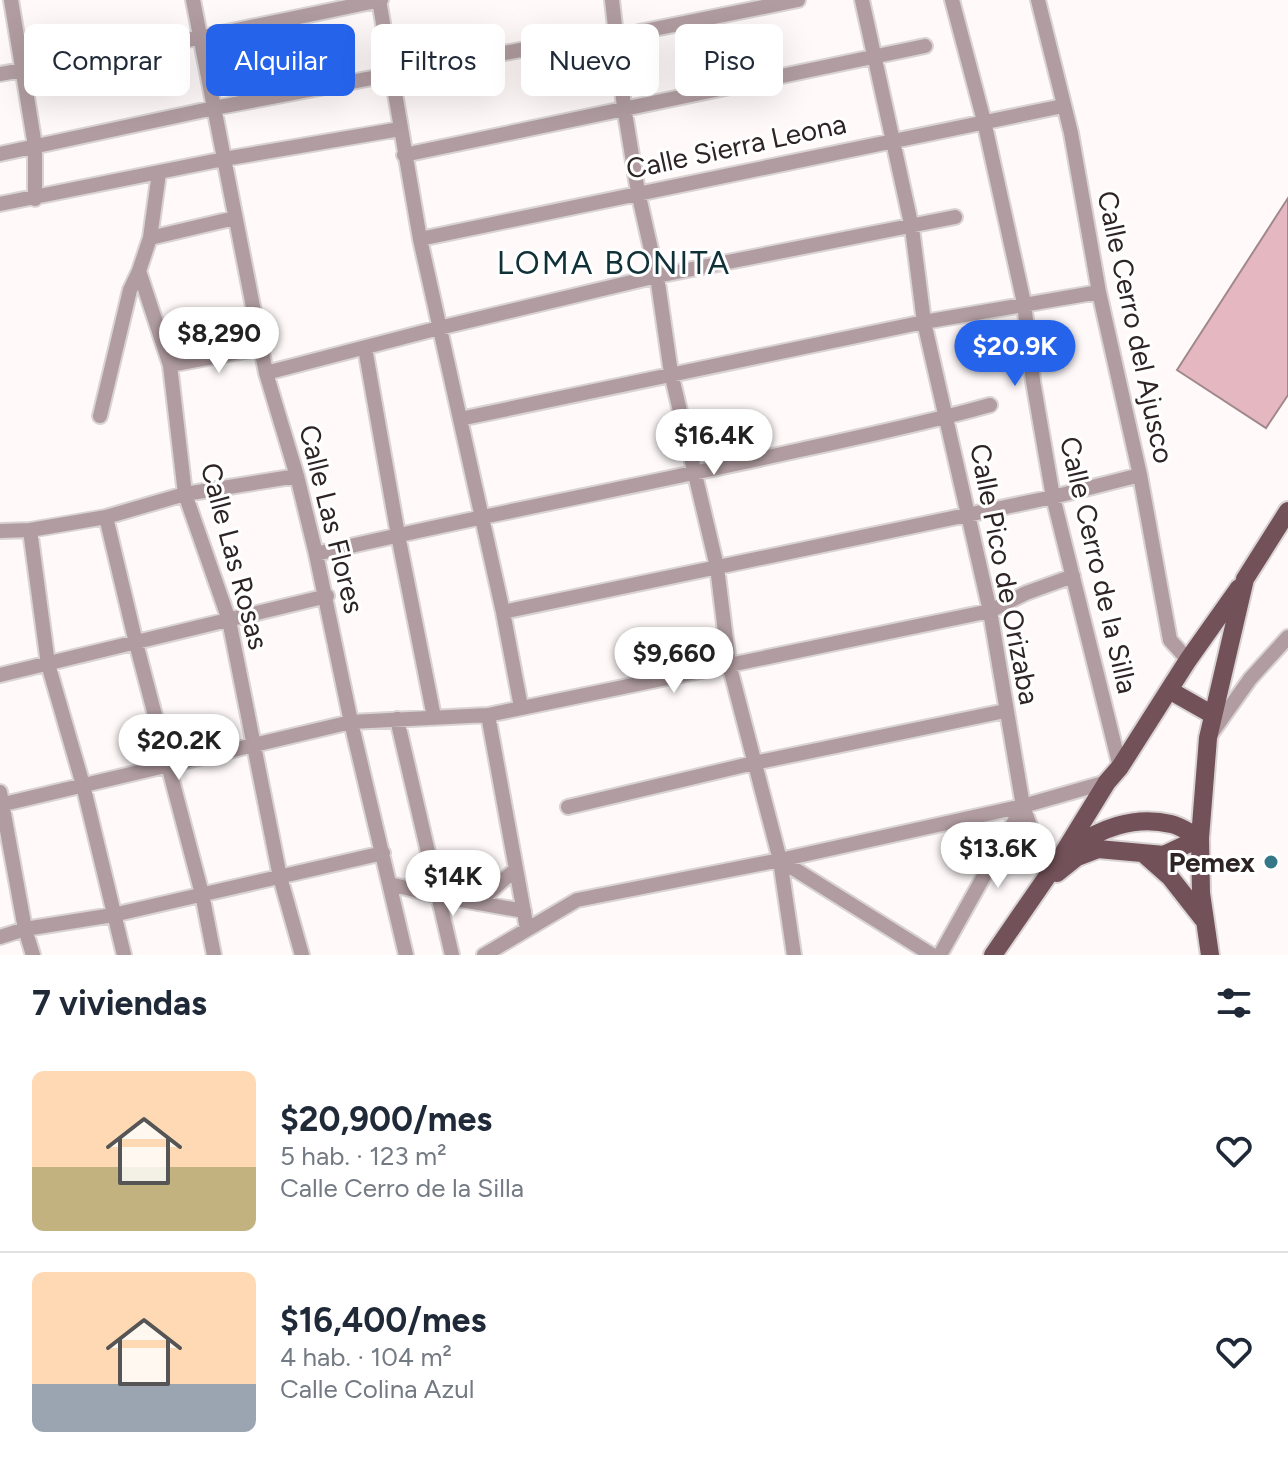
<!DOCTYPE html>
<html lang="es">
<head>
<meta charset="utf-8">
<style>
  :root { --surface:#fff; --page:#f2f2f3; --text:#1f2937; --muted:#747a83; --line:#e0e1e3; --accent:#2563eb }
  body { margin:0; font-family:Figtree,sans-serif; background:var(--page); color:var(--text); height:100vh; display:flex; flex-direction:column; font-size:30px; white-space:nowrap }
  * { box-sizing:border-box; margin:0 }
  p { font-size:26px; color:var(--muted) }
  .icon { flex:none; width:44px; height:44px; fill:none; stroke:currentColor; stroke-width:2; stroke-linecap:round; stroke-linejoin:round }
  .map { position:relative; height:955px; overflow:hidden }
  .panel { display:flex; flex-direction:column; background:var(--surface); flex:1 }
  .panel>* { flex:none }
  .banner { position:absolute; left:24px; top:24px; width:800px; height:72px; display:flex; gap:16px }
  .price { position:absolute; translate:-50% -68px; padding:0 18px; border-radius:28px; background:#fff; color:#222; font-size:26px; line-height:52px; filter:drop-shadow(0 2px 4px #0008) }
  .price::after { content:''; position:absolute; left:50%; top:48px; width:24px; height:18px; margin-left:-12px; background:inherit; clip-path:polygon(0 0,100% 0,50% 100%) }
  .price.current { background:var(--accent); color:#fff }
  ul { padding:0; list-style:none }
  li { display:flex; align-items:center; gap:24px; height:200px; padding:0 32px }
  li+li { border-top:2px solid var(--line) }
  li span { display:grid; place-items:center; flex:none; width:224px; height:160px; border-radius:12px; color:#555 }
  li>.icon { margin-inline-start:auto }
  span .icon { width:96px; height:96px; fill:#fffc; stroke-width:1 }
  li b { font-size:34px }
  h2 { display:flex; justify-content:space-between; align-items:center; height:96px; padding:0 32px; font-size:34px }
  .pill { padding:0 28px; border-radius:12px; background:var(--surface); box-shadow:0 8px 32px #0002; font-size:28px; line-height:72px }
  .pill.current { background:var(--accent); color:#fff }
  .map>svg:first-child { display:block }
  .building { fill:#e5b8c1; stroke:#a1888d; stroke-width:2 }
  .lines { fill:none; stroke-linecap:round; stroke-linejoin:round }
  .minor-casing { stroke:#d9d3d4; stroke-width:18 }
  .major-casing { stroke:#d9d3d4; stroke-width:22 }
  .minor { stroke:#b19da1; stroke-width:14 }
  .major { stroke:#725158; stroke-width:18 }
  .poi-dot { fill:#347888; stroke:#fff; stroke-width:3 }
  .labels { text-anchor:middle; dominant-baseline:central; stroke-width:6; stroke-linejoin:round; paint-order:stroke }
  .street-label { font-size:28px; fill:#2e2426; stroke:#fff }
  .poi-label { font-size:28px; font-weight:bold; fill:#2e2426; stroke:#fff; text-anchor:end }
  .quarter-label { font-size:32px; letter-spacing:2px; fill:#103138; stroke:#fff }
</style>
</head>
<body>
<div class="map">
<svg width="1288" height="955" viewBox="0 0 1288 955">
  <rect width="100%" height="100%" fill="#fff9fa"/>
  <path class="building" d="M1288 198V395L1266 428 1177 370Z"/>
  <g class="lines">
    <defs>
      <path id="minor" d="M11 0 35 146V199
        M193 0 266 373 297 476 316 554 351 722 406 955
        M379 0 420 239 503 612 521 707
        M612 0 624 107 638 192 657 276 671 373 717 567 729 664 780 860 794 955
        M862 0 912 228 924 322 990 611 1023 806 1047 874
        M952 0 984 121 1024 303 1033 381 1053 497 1120 767
        M1038 0 1071 133 1099 292 1140 475 1170 640 1188 660
        M619 60 639 32 798 0
        M0 74 198 38 381 0
        M0 154 214 108 536 47
        M404 155 925 46
        M159 173 150 238 139 271 170 365 185 494 229 620 280 877 302 955
        M0 204 224 159 400 129
        M150 238 235 218
        M420 239 1063 106
        M365 348 398 535 434 717
        M170 365 261 348
        M266 373 439 328 657 276 955 217
        M100 416 130 290 139 271
        M460 419 924 322 1099 292
        M106 517 136 643 202 894 214 955
        M30 530 48 664 83 785 124 955
        M0 531 30 530 106 517 185 494 297 476
        M316 554C477 516 639 486 800 450 864 436 927 423 990 405
        M503 612 1053 497 1140 475
        M0 675 327 596
        M488 715 527 929
        M397 719 452 955
        M1211 734 1250 679 1288 637
        M0 792 25 929 33 955
        M0 805 351 722 488 715 990 611 1026 593 1073 576
        M568 807 754 763 1005 711
        M780 860 932 955
        M390 884 439 896 524 911
        M477 903 516 869
        M0 937 25 929 113 915 383 853
        M484 955 577 900 780 860 1023 806 1107 782
        M940 955 1023 806"/>
      <path id="major" d="M1169 690 1213 715
        M1069 849C1101 829 1133 815 1171 824 1181 826 1191 834 1200 838
        M1144 854 1170 877 1203 919
        M1057 873 1077 857 1098 849 1164 855 1200 838
        M993 955 1064 852 1107 782 1120 767 1188 660 1239 588
        M1210 955 1201 893 1200 838 1208 738 1245 579 1288 511"/>
    </defs>
    <use href="#minor" class="minor-casing"/>
    <use href="#major" class="major-casing"/>
    <use href="#minor" class="minor"/>
    <use href="#major" class="major"/>
  </g>
  <circle class="poi-dot" cx="1271" cy="862" r="8"/>
  <g class="labels">
    <g class="street-label">
      <text transform="translate(736 146) rotate(-12)">Calle Sierra Leona</text>
      <text transform="translate(1136 327) rotate(78)">Calle Cerro del Ajusco</text>
      <text transform="translate(332 519) rotate(76)">Calle Las Flores</text>
      <text transform="translate(235 556) rotate(75)">Calle Las Rosas</text>
      <text transform="translate(1099 565) rotate(77)">Calle Cerro de la Silla</text>
      <text transform="translate(1005 574) rotate(79)">Calle Pico de Orizaba</text>
    </g>
    <g class="poi-label">
      <text x="1255" y="862">Pemex</text>
    </g>
    <g class="quarter-label">
      <text x="614" y="263">LOMA BONITA</text>
    </g>
  </g>
</svg>
<b class="price" style="left:219px;top:375px">$8,290</b>
<b class="price current" style="left:1015px;top:388px">$20.9K</b>
<b class="price" style="left:714px;top:477px">$16.4K</b>
<b class="price" style="left:674px;top:695px">$9,660</b>
<b class="price" style="left:179px;top:782px">$20.2K</b>
<b class="price" style="left:998px;top:890px">$13.6K</b>
<b class="price" style="left:453px;top:918px">$14K</b>
<div class="banner">
<a class="pill">Comprar</a>
<a class="pill current">Alquilar</a>
<a class="pill">Filtros</a>
<a class="pill">Nuevo</a>
<a class="pill">Piso</a>
</div>
</div>
<section class="panel">
<h2>7 viviendas<svg class="icon" aria-label="filters" viewBox="0 0 24 24"><path d="M4 7h16M4 17h16"/><circle cx="9" cy="7" r="2"/><circle cx="15" cy="17" r="2"/></svg></h2>
<ul>
<li><span style="background:linear-gradient(#ffd9b3 60%,#c2b280 0)"><svg class="icon" aria-label="home" viewBox="0 0 24 24"><path d="M3 11l9-7 9 7M6 9v11h12V9"/></svg></span><div><b>$20,900/mes</b><p>5 hab. · 123 m²</p><p>Calle Cerro de la Silla</p></div><svg class="icon" aria-label="heart" viewBox="0 0 24 24"><path d="M12 20l-8-8c-3-5 5-10 8-4 3-6 11-1 8 4z"/></svg></li>
<li><span style="background:linear-gradient(#ffd9b3 70%,#9aa5b1 0)"><svg class="icon" aria-label="home" viewBox="0 0 24 24"><path d="M3 11l9-7 9 7M6 9v11h12V9"/></svg></span><div><b>$16,400/mes</b><p>4 hab. · 104 m²</p><p>Calle Colina Azul</p></div><svg class="icon" aria-label="heart" viewBox="0 0 24 24"><path d="M12 20l-8-8c-3-5 5-10 8-4 3-6 11-1 8 4z"/></svg></li>
</ul>
</section>
</body>
</html>
